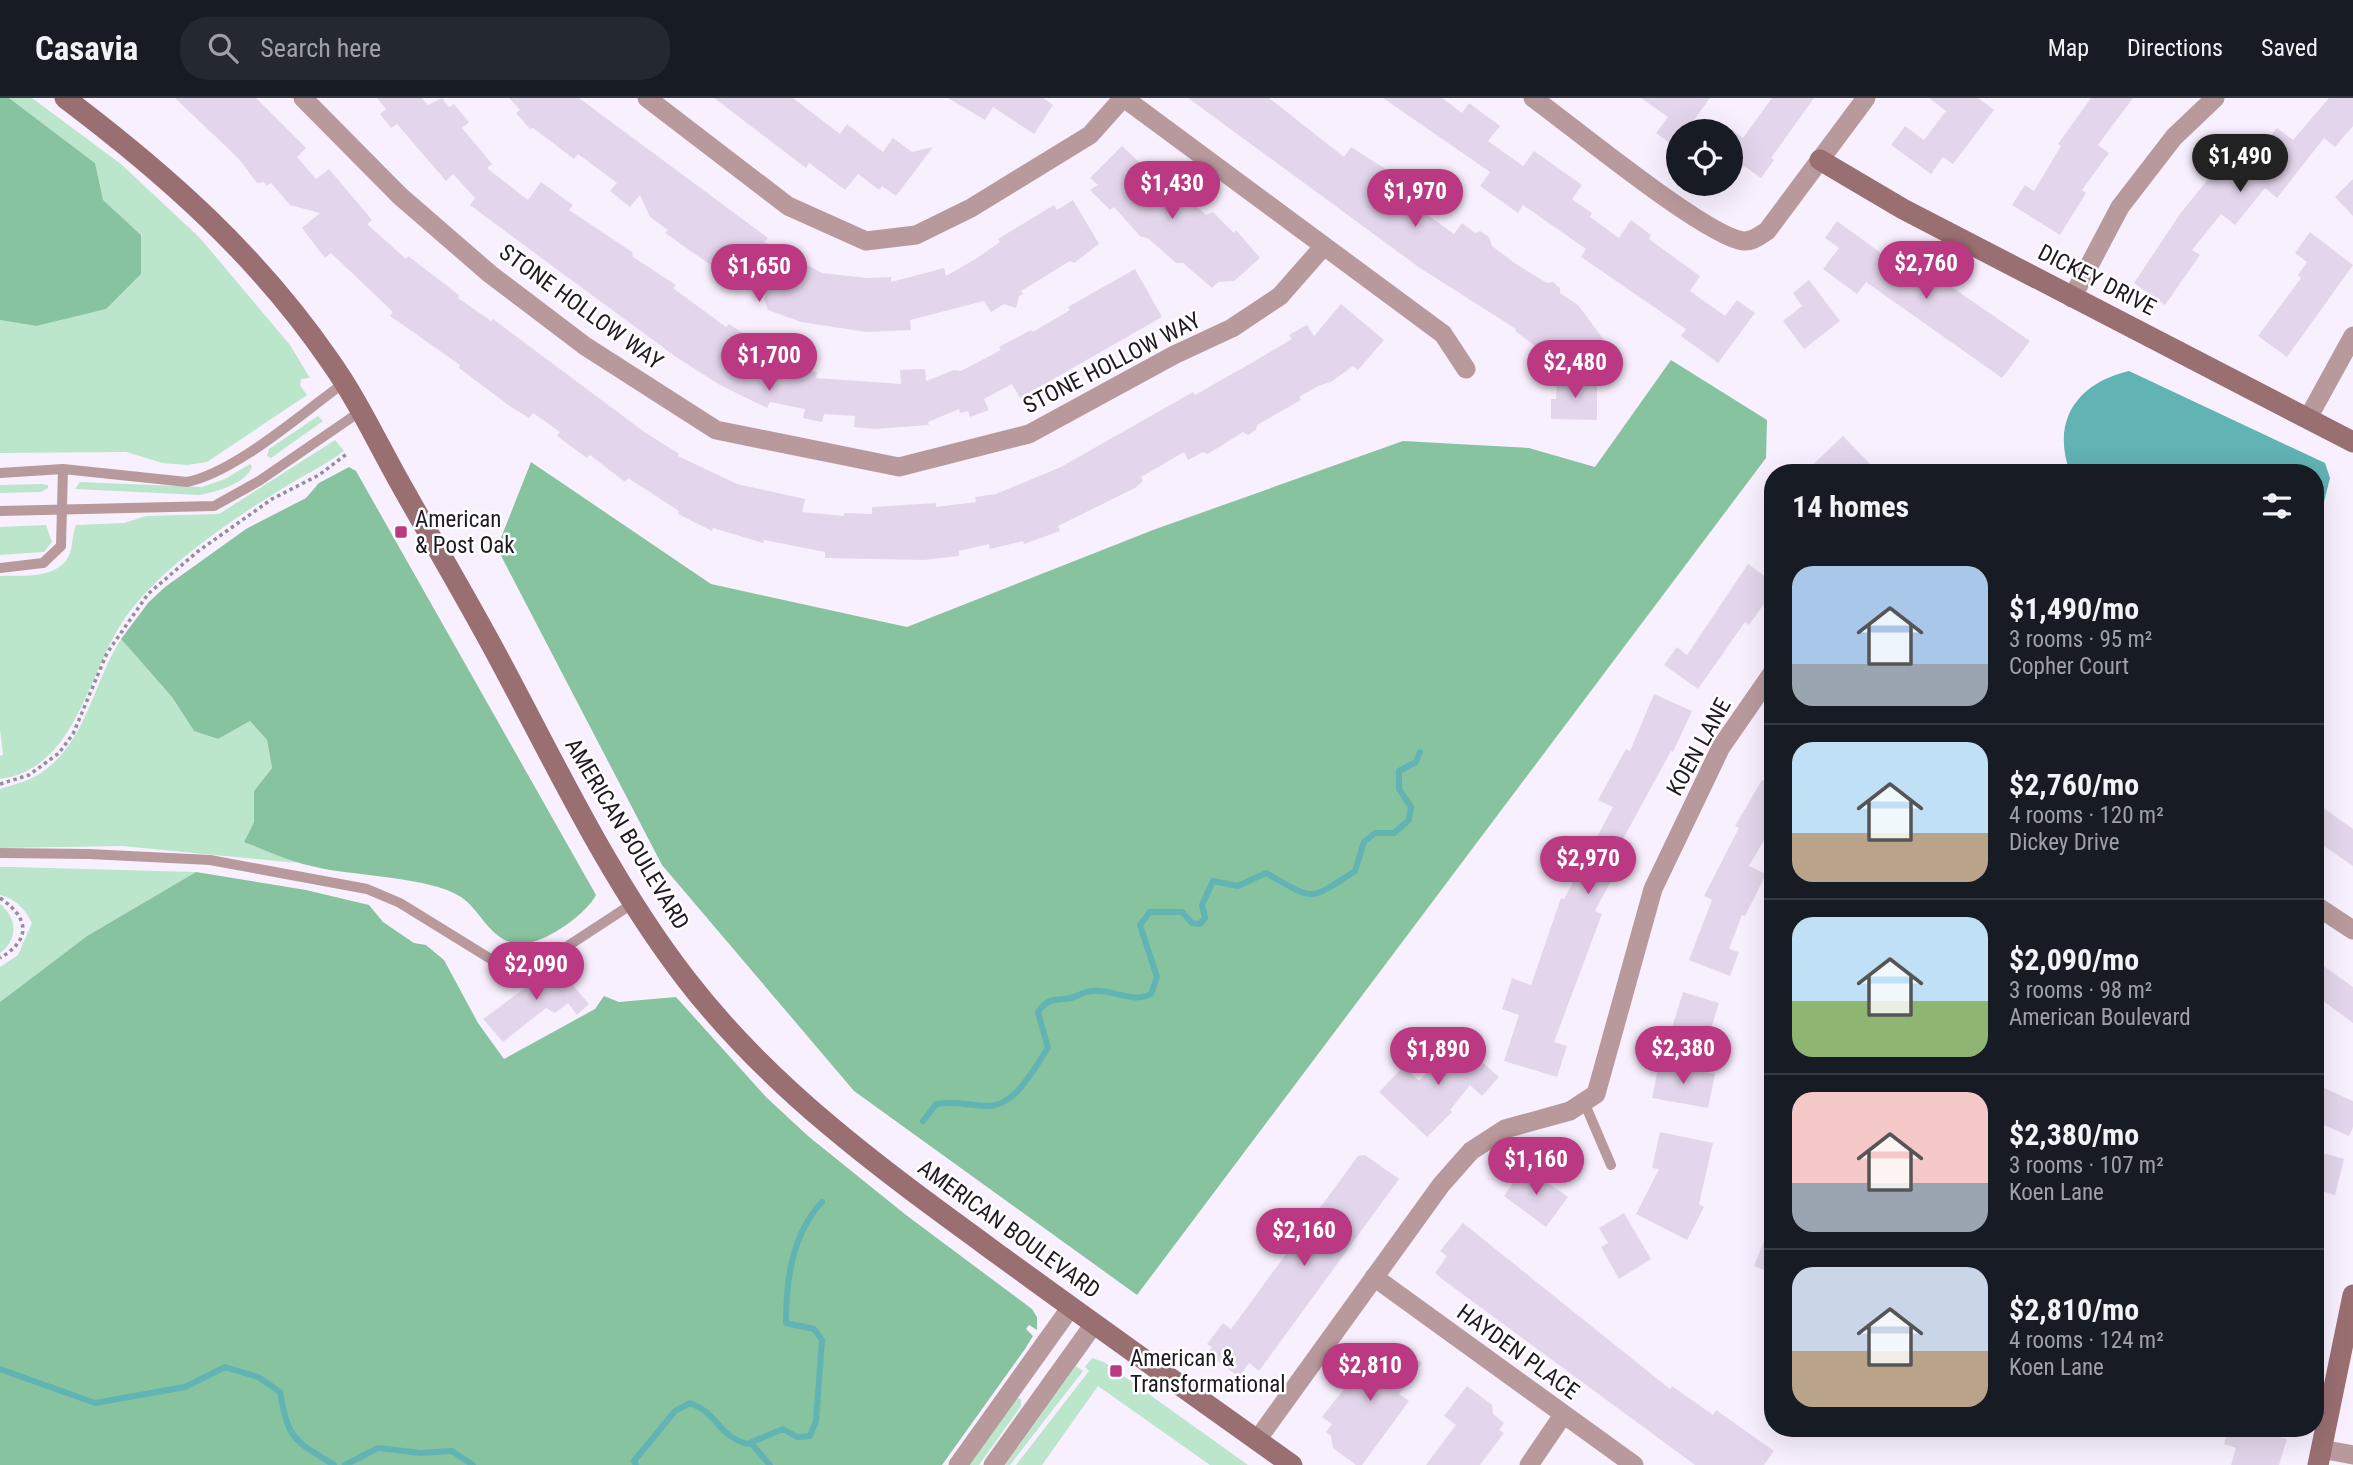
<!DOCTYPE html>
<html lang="en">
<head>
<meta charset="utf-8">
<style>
  :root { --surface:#171b24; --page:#242831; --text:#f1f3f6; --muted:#9ea1a6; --line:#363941; --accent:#ba3982 }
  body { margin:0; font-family:"Roboto Condensed",sans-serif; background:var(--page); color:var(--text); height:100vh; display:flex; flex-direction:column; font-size:26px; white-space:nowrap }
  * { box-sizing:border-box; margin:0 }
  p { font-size:23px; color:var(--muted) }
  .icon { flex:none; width:38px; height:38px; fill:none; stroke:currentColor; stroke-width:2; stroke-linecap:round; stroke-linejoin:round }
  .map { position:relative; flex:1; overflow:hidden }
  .panel { position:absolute; left:1764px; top:366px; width:560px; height:973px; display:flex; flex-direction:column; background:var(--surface); border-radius:28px; box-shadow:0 7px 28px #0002 }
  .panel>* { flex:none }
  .controls { position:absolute; left:1666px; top:21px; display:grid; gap:14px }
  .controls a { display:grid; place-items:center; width:77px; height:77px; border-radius:50%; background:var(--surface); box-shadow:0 7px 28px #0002; font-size:35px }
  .price { position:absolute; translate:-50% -60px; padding:0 16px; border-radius:24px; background:var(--accent); color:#fff; font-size:23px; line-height:46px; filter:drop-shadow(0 2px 4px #0008) }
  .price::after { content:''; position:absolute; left:50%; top:42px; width:21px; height:16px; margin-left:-10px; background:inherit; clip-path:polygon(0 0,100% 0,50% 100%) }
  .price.current { background:#222; color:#fff }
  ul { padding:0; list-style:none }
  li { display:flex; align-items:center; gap:21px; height:175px; padding:0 28px }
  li+li { border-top:2px solid var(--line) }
  li span { display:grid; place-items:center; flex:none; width:196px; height:140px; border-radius:21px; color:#555 }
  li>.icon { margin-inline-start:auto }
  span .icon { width:84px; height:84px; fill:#fffc; stroke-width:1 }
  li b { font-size:30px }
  h2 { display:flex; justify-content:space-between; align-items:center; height:84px; padding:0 28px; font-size:30px }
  header { display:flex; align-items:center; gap:42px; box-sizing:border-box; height:98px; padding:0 35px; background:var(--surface); border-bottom:2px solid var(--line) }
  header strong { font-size:33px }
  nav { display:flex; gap:38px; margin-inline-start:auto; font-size:24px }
  .search { width:490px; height:63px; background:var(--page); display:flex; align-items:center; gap:18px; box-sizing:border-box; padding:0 24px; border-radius:28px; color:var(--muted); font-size:26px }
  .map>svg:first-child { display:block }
  .green { fill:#bbe6cb }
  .forest { fill:#88c39f }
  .water { fill:#61b3b4 }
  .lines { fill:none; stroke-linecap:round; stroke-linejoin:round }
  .stream { stroke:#61b3b4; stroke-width:6 }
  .building { fill:#e3d6ec }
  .path { stroke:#958e9a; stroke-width:3.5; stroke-dasharray:3.5 3.5; stroke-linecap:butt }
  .lane { stroke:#b99a9c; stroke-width:10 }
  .street { stroke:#b99a9c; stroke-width:19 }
  .secondary { stroke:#9a6f72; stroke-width:21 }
  .poi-dot { fill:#ba3982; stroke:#fff; stroke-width:2.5 }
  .labels { text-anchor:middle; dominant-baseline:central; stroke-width:5; stroke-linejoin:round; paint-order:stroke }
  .street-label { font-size:23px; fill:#1f1a22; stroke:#fff }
  .poi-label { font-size:23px; fill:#1f1a22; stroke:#fff; text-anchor:start }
</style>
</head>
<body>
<header>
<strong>Casavia</strong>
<div class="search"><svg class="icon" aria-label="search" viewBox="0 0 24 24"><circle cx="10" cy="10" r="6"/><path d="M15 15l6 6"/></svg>Search here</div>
<nav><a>Map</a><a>Directions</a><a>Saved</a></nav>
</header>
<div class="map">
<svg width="2353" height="1367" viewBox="0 0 2353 1367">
  <rect width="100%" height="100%" fill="#f8f0fe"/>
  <path class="green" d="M9 0H32L121 66 200 140 290 247 310 280 301 281 300 287 307 297 207 364 187 367 162 365 126 354 0 355V222L36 228 141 137 102 102 95 65Z
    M318 318 323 323 271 360 267 358 269 351Z
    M335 342 344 353C327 366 308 375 290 386 234 420 163 467 125 520 88 573 77 671 0 681V658L3 657 0 631V478C23 477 60 482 70 455 73 446 72 437 76 427L124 425 146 418 219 416Z
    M250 366 252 369C245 386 216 394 199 397L75 391 80 384 202 389 225 381Z
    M0 387 42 386 48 387V390L41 394 0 395Z
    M46 427 52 444 44 454 0 457V429Z
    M121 541 172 599 194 633 218 641 250 623 267 642 272 670 254 693V724L244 744 297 765 122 748 0 750V691C11 687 26 684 36 678 86 649 92 586 121 541Z
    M0 769H12L196 774 87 838 0 904V869L18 857 32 825C24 810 16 801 0 797Z
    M0 806C17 820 19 841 0 855Z
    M1092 1260 1104 1264 1248 1367H1210L1098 1288 1042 1367H1016L1089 1273 1085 1269Z
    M1076 1268 1083 1273 1010 1367H1005Z
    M1017 1300 1021 1301V1308L979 1367H969Z"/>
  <path class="forest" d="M0 0H9L95 65 103 102 141 137V176L106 211 36 228 0 222Z
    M1671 262 1767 322 1766 360 1137 1197 854 993 662 767 497 450 531 364 711 486 907 529 1153 432 1403 343 1529 350 1595 369Z
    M349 369 356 373 596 797C586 816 549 842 528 845 493 851 484 815 461 799 430 779 357 778 320 770 293 765 269 754 244 744L254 724V693L272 670 267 642 250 623 218 641 194 633 172 599 121 541 148 505 165 489 246 431 306 400 319 385Z
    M196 774 306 792 369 807 383 824 414 845 426 847 444 862 478 925 504 961 595 911 604 898 619 904 676 899 766 999 808 1038 906 1117 1032 1211 1037 1219V1232L1029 1227 1026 1231 1033 1238 1025 1251 942 1367H0V904L87 838Z"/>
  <path class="water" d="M2129 273 2325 365 2330 380 2320 420 2315 425V374H2070C2051 323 2077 285 2129 273Z"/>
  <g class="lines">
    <path class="stream" d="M923 1023 936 1006C955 1003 968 1007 986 1008 1015 1010 1034 970 1048 950L1038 914C1048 899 1055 903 1071 900 1078 898 1085 893 1092 893 1112 891 1133 906 1151 896L1157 879 1140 827 1150 814H1182L1192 825 1200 826 1205 820 1202 807 1213 783 1238 788 1266 775C1316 803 1307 804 1355 773L1364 744 1375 735H1394L1409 722 1411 709 1399 691V673L1416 664 1420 654
      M0 1271 95 1305 185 1289 225 1269 258 1279 280 1294C289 1343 293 1341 334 1367
      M751 1345 770 1367
      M345 1367 378 1350 421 1355 452 1353 473 1367
      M636 1367 634 1363 675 1313 690 1305C719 1316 717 1337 747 1346L783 1331 797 1339 810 1338 816 1323 822 1242 814 1231 786 1225C786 1182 792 1136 822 1104"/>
  </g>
  <path class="building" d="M175 0H256L306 50 297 59 316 81 329 71 372 122 367 126 406 161 408 158 459 197 458 200 491 223 493 221 643 333 679 356 678 358 737 386 805 401 802 414 844 418V415L872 416V409L936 405V409L976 404 975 399 996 396 1061 369 1193 294 1195 297 1253 264 1292 241 1289 237 1307 227 1314 238 1341 206 1384 242 1358 272 1353 268 1331 284 1318 288 1299 299 1301 302 1257 327 1256 332 1248 337 1243 334 1208 356 1203 354 1188 362 1184 354 1141 379 1143 383 1135 390 1058 428 1060 433 1024 446 1023 443 990 451 989 446 959 453V458L924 462 825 460V454L764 442 763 445 713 430 712 433 678 416 679 413 628 380 625 384 590 357 587 360 557 338 560 334 533 315 529 320 511 309 459 270 460 267 390 218 393 214 331 155 325 160 302 130 320 115 290 107 271 85 267 88 264 84 257 85 239 61Z
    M377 0H422L428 7 442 0 449 9 454 6 469 24 462 30 492 66 487 70 528 102 541 84 573 107 569 112 632 154 633 159 676 187 673 190 726 229 729 226 752 241 783 250 789 257 785 268 817 274 816 280 901 286 900 272 925 271 926 283 954 272 961 273 1001 252 999 249 1031 232 1033 234 1070 212 1068 209 1135 171 1162 219 1020 300 1012 286 984 301 989 312 970 319 968 313 960 315 959 311 928 324 929 327 875 331 854 329 855 318 824 316 822 324 803 320 805 311 770 304 767 310 720 287 676 259 494 125 470 107 475 100 453 76 446 83 397 26 391 30 380 16 386 11Z
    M509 0H579L768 140 764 144 822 175 867 180 891 179V184L944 170 946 178 977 160 1000 144 998 141 1054 107 1057 112 1073 102 1099 146 1074 165 1070 163 1021 193 1023 196 1019 198 1016 210 1004 206 991 214 984 203 910 222 911 232 866 234 801 224 768 212 764 201 766 197 717 161 712 168 665 135 668 132 650 119 640 97 630 109 610 93 617 85 578 56 574 61 533 30 530 31 516 15 520 12Z
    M714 0H793L840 36 847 26 883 54 893 40 912 54 933 49 896 98 882 88 879 92 858 76 845 92 809 65 806 70Z
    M948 0H1043L1053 7 1034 36 993 9 985 22Z
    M1188 0H1269L1344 59 1351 49 1384 70 1415 94 1411 98 1416 102 1413 106 1454 136 1462 125 1475 135 1480 133 1489 139 1492 148 1516 166 1547 185 1553 184 1560 190V195L1578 207 1604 242 1559 276 1542 253 1515 233 1516 231 1420 170Z
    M1383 0H1442L1462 15 1469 5 1500 28 1488 43 1523 68 1534 53 1582 87 1572 101 1592 115 1590 119 1619 140 1631 122 1651 137 1649 141 1700 178 1690 193 1725 218 1737 202 1755 215 1718 265 1681 238 1686 231 1581 159 1586 151 1523 107 1518 115 1480 88 1490 74Z
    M1641 0H1710L1686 33H1678V51L1656 35 1668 19Z
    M1772 0H1814L1771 60 1774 62 1761 80 1744 68 1731 87V31L1743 40Z
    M1929 0H1978L1994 12 1953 66 1943 59 1931 76 1891 47 1905 28 1924 42 1946 13Z
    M2091 0H2133L2098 47 2109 55 2082 92 2086 95 2060 137 2012 107 2025 87 2034 93 2061 48 2058 46Z
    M2329 0H2353V28L2335 49 2324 40 2277 100 2265 90 2235 127 2221 116 2192 152 2200 157 2165 207 2134 185 2180 116 2222 64 2239 78 2277 30 2293 42Z
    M1122 48 1157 81 1160 79 1172 91 1175 88 1206 117 1213 114 1234 135 1236 132 1260 160 1234 183 1218 184 1212 190 1183 165H1176L1149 141 1140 138 1114 109 1110 112 1090 92 1098 87 1090 80Z
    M2353 81V118L2335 99Z
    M1837 123 1904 172 1911 161 2030 243 2002 280 1866 184 1857 196 1823 171 1839 150 1825 140Z
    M2310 134 2353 167 2287 259 2258 238 2301 180 2298 177 2307 164 2295 155Z
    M1809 182 1840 223 1804 251 1783 223 1802 208 1793 195Z
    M1557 282H1597V322L1551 321V301H1556Z
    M1843 338 1878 374H1805Z
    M1748 466 1773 484V493L1749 527 1745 524 1698 591 1664 567 1677 549 1687 557Z
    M1654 596 1692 613 1673 654 1671 653 1623 741 1631 745 1595 813 1602 816 1554 944 1567 948 1557 979 1504 963 1519 917 1502 911 1512 880 1531 887 1561 800 1564 801 1613 709 1598 702 1626 651 1630 653Z
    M1762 682 1773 688V727L1749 768 1766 776 1745 818 1742 817 1729 851 1739 854 1730 878 1689 862 1712 802 1704 798 1739 730 1735 728Z
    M2315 704 2353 731V768L2315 742Z
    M2315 862 2353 889V925L2315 897Z
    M554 865 589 906 577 917 568 905 555 915 546 910 503 944 483 921 545 875 542 871 545 868Z
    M1683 894 1719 905 1706 947 1670 936Z
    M1456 941 1499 979 1482 998 1470 987 1450 1012 1452 1014 1427 1039 1379 994 1404 968 1419 983Z
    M1659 966 1715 976 1708 1010 1652 1000Z
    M2315 986 2353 1003V1029L2349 1038 2315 1023Z
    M1660 1034 1713 1045 1699 1106 1704 1109 1687 1142 1636 1116 1659 1071 1652 1070Z
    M2315 1053 2344 1061 2335 1097 2315 1091Z
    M1365 1057 1399 1081 1259 1273 1249 1265 1239 1279 1207 1255 1212 1249 1207 1246 1223 1225 1231 1231 1358 1058Z
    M1525 1068 1568 1099 1546 1129 1504 1098Z
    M1624 1115 1651 1161 1619 1181 1601 1149 1608 1145 1599 1130Z
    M1772 1123 1773 1124V1176L1754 1168Z
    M1463 1125 1670 1291 1672 1288 1713 1317 1716 1312 1774 1353 1764 1367H1695L1442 1181 1435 1175 1447 1158 1440 1153Z
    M1379 1246 1394 1257 1401 1249 1422 1265 1399 1296 1409 1303 1362 1367H1356L1333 1350 1331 1338 1326 1334 1332 1326 1322 1319Z
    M1467 1288 1492 1307 1493 1316 1504 1325 1499 1332 1504 1335 1480 1367H1426L1456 1327 1444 1318Z
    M2229 1330H2271L2269 1336 2287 1341 2279 1367H2231L2236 1350 2224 1346Z"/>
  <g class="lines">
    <path class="path" d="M0 686 29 677 59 655 73 636 107 555 148 496 197 454 272 401 319 377 348 355
      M0 800C29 820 32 841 0 860"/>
    <path class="lane" d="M0 375 63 371 187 384C236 374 302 315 344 285
      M0 413 214 408 259 383 361 313
      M0 470 43 465 61 448 63 371
      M0 755 89 756 210 762 367 791 400 805 494 863 514 872 554 857 632 806
      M1584 1004 1611 1067"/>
    <path class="street" d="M303 0 400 98 490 176 585 248 716 332 899 369 1029 336 1174 257 1232 230 1280 198 1323 149
      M647 0 788 108 866 143 916 137 971 110 1090 37 1123 0
      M1124 0 1443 236 1466 271
      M1533 0C1572 28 1705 138 1743 143 1752 144 1759 138 1767 133L1866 0
      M2072 200 2120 109 2174 39 2215 0
      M2308 320 2353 238
      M2315 807 2353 832
      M1374 1179 1634 1367
      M1257 1342 1441 1087 1471 1053 1505 1031 1570 1013 1596 996 1653 791 1721 649 1773 574
      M2321 1351 2353 1357
      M958 1367 1071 1209
      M993 1367 1094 1226
      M1529 1367 1563 1317"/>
    <path class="secondary" d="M65 0C166 76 258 158 330 263 357 301 377 344 400 385 432 442 466 499 497 557 556 667 609 781 686 881 773 994 888 1076 1002 1159 1098 1229 1195 1298 1292 1367
      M1820 62 1903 111 2353 344
      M2318 1367 2353 1197"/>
  </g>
  <g class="poi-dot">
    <rect x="394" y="427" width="14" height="14" rx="3.5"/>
    <rect x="1109" y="1266" width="14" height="14" rx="3.5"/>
  </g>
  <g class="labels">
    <g class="street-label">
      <text transform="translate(2097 182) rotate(27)">DICKEY DRIVE</text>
      <text transform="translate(581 209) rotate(36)">STONE HOLLOW WAY</text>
      <text transform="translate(1112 265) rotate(-27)">STONE HOLLOW WAY</text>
      <text transform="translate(1699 649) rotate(-61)">KOEN LANE</text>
      <text transform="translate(627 736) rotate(59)">AMERICAN BOULEVARD</text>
      <text transform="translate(1009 1131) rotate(36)">AMERICAN BOULEVARD</text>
      <text transform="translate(1518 1254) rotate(36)">HAYDEN PLACE</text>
    </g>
    <g class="poi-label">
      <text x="415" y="421">American<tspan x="415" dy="26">&amp; Post Oak</tspan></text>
      <text x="1130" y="1260">American &amp;<tspan x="1130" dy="26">Transformational</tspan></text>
    </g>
  </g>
</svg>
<div class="controls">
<a><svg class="icon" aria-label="locate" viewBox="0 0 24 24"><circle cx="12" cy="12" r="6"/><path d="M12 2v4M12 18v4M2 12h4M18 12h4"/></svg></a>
</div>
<b class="price current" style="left:2240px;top:96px">$1,490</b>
<b class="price" style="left:1172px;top:123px">$1,430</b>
<b class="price" style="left:1415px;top:131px">$1,970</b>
<b class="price" style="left:1926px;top:203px">$2,760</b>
<b class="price" style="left:759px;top:206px">$1,650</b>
<b class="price" style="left:769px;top:295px">$1,700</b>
<b class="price" style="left:1575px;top:302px">$2,480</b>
<b class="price" style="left:1588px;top:798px">$2,970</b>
<b class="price" style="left:536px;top:904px">$2,090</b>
<b class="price" style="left:1683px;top:988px">$2,380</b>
<b class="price" style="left:1438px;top:989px">$1,890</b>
<b class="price" style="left:1536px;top:1099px">$1,160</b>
<b class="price" style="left:1304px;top:1170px">$2,160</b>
<b class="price" style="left:1370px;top:1305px">$2,810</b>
<section class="panel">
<h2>14 homes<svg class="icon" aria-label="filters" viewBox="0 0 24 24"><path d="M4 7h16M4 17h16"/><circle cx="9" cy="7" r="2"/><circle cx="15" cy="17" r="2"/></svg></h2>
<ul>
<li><span style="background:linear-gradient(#a9c7e8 70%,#9aa5b1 0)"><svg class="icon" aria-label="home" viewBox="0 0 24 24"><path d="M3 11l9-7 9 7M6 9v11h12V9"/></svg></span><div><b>$1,490/mo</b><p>3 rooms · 95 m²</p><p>Copher Court</p></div></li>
<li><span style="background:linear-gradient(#bfe0f5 65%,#b9a48a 0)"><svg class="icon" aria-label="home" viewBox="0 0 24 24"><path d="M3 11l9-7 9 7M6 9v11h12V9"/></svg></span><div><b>$2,760/mo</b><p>4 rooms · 120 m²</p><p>Dickey Drive</p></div></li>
<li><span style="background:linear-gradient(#bfe0f5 60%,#8fb573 0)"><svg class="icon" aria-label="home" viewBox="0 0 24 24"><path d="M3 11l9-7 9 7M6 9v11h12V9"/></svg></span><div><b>$2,090/mo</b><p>3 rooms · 98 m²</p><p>American Boulevard</p></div></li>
<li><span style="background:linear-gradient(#f6c9c9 65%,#9aa5b1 0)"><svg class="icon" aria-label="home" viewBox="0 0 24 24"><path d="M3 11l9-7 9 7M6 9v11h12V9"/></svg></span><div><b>$2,380/mo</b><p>3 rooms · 107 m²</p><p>Koen Lane</p></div></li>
<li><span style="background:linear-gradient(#c9d6e8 60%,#b9a48a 0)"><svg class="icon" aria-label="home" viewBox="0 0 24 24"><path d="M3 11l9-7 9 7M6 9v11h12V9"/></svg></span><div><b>$2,810/mo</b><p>4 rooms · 124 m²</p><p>Koen Lane</p></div></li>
</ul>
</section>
</div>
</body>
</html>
